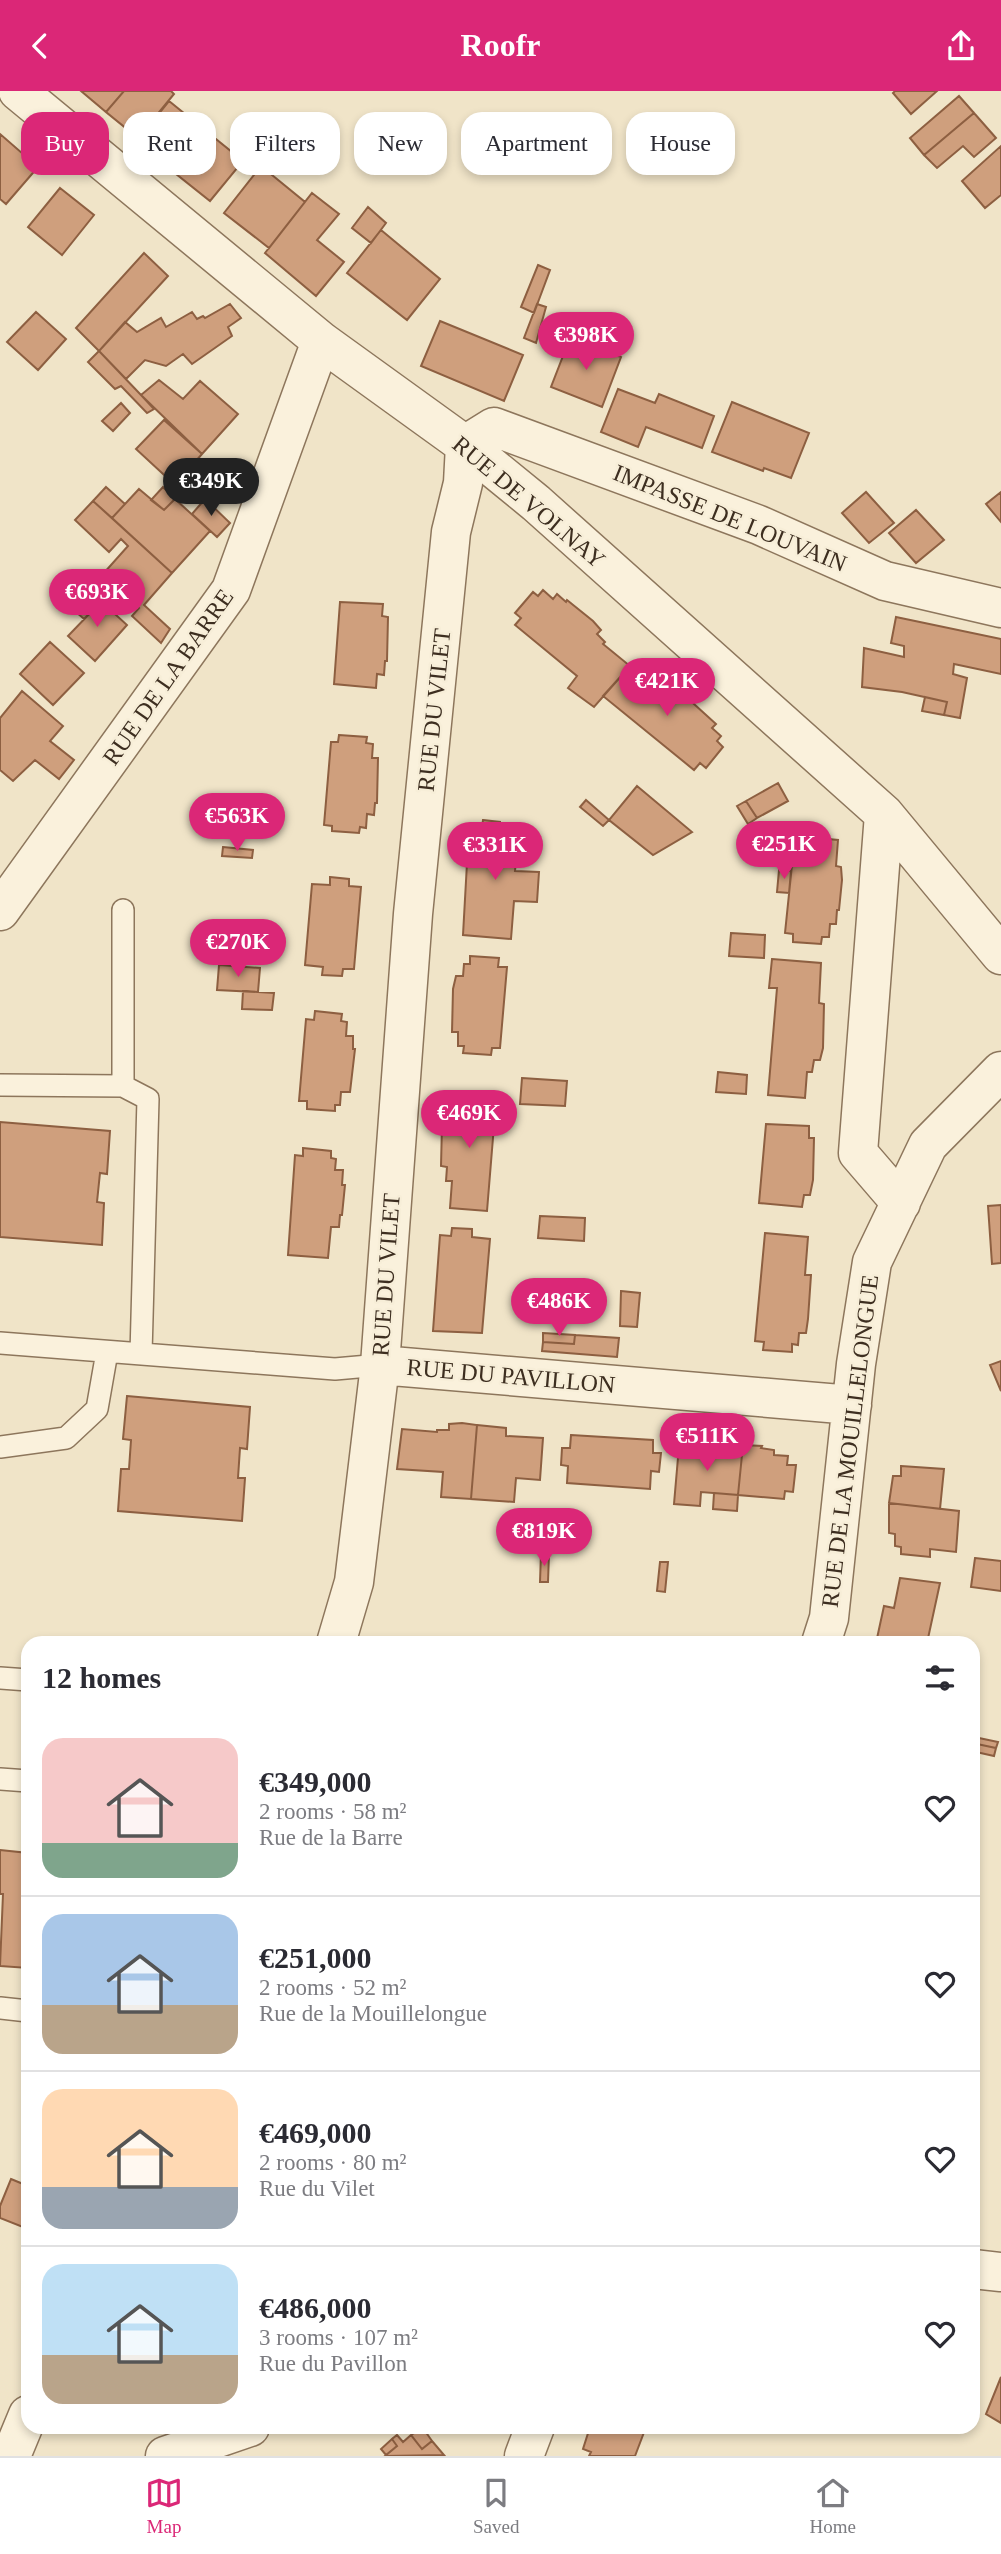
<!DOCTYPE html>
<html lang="en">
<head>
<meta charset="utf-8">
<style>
  :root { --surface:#fff; --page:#f2f2f3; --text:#2b2b33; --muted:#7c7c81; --line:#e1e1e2; --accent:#db2777 }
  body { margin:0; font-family:Georgia,serif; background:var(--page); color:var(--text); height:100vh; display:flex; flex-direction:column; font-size:26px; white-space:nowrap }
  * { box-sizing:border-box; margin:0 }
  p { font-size:23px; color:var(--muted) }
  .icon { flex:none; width:38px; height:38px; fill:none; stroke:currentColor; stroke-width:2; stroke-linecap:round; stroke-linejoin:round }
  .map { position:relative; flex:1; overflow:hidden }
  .side { position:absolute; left:21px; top:1545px; width:959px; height:798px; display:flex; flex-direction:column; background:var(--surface); border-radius:21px; box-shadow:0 4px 10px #0003 }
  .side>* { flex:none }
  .guide { position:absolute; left:21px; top:21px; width:959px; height:63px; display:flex; gap:14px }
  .price { position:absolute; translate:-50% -60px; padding:0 16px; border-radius:24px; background:var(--accent); color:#fff; font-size:23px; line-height:46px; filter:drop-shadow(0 2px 4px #0008) }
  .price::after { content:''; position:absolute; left:50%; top:42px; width:21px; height:16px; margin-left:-10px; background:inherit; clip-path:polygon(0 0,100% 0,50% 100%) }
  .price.on { background:#222; color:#fff }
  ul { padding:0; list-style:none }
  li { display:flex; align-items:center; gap:21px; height:175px; padding:0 21px }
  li+li { border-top:2px solid var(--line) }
  li span { display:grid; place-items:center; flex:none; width:196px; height:140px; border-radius:21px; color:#555 }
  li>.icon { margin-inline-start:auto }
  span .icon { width:84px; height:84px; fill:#fffc; stroke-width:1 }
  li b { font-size:30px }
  h2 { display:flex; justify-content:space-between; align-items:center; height:84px; padding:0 21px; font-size:30px }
  .pill { padding:0 24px; border-radius:21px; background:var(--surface); box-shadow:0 4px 10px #0003; font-size:24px; line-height:63px }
  .pill.on { background:var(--accent); color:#fff }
  header { display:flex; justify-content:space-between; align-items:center; height:91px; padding:0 21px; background:var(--accent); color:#fff; font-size:32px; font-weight:700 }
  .menu { display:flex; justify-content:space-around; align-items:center; height:98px; border-top:2px solid var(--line); background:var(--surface); font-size:19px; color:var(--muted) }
  .menu a { display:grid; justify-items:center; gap:4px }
  .menu .on { color:var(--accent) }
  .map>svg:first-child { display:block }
  .building { fill:#cf9f7d; stroke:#8d5f41; stroke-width:2 }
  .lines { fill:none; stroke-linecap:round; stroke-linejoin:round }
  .service-casing { stroke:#8d765c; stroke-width:24 }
  .minor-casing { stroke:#8d765c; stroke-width:41 }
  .service { stroke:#faf1dc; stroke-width:21 }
  .minor { stroke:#faf1dc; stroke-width:38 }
  .labels { text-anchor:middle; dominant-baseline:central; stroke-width:5; stroke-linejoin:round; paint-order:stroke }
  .street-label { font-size:24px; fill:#3d2e20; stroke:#f7eed8 }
</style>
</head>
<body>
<header><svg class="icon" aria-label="back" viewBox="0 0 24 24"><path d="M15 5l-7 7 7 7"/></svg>Roofr<svg class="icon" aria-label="share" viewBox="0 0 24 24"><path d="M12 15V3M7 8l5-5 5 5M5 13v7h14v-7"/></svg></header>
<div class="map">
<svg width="1001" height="2365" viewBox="0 0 1001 2365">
  <rect width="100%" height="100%" fill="#f0e4c8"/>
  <path class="building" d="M81 0H124L106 21Z
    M124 0H171L174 3 138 47 106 21Z
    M895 0H937L911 23 893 2Z
    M959 5 974 22 924 64 910 47Z
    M169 10 243 70 210 110 136 51Z
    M974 22 996 47 974 66 963 55 937 77 924 64Z
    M0 43 38 76 6 113 0 108Z
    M1001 55V104L985 117 962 90Z
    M261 75 305 111 269 157 224 122Z
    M60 97 94 124 62 164 28 136Z
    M312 102 339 123 317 149 344 171 316 205 265 162Z
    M368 116 386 132 371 152 352 137Z
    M381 139 440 188 407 229 347 182Z
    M144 162 168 185 99 260 76 237Z
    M538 174 550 179 534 222 521 216Z
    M230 213 241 227 228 236 232 245 192 273 183 263 166 275 145 269 126 288 99 260 125 231 137 241 161 227 166 236 192 221 197 228 203 225 205 227Z
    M537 213 546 216 536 252 524 247Z
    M36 221 66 248 38 279 7 251Z
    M440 230 523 264 504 310 421 275Z
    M570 247 621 266 602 316 551 296Z
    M99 260 141 304 154 318 147 322 121 295 115 298 88 271Z
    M159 289 183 308 200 290 238 323 202 363 141 304Z
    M618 298 655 312 659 303 714 325 702 357 646 336 638 356 601 341Z
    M732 311 809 342 791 387 764 377 763 380 712 361Z
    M121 312 130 322 113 340 102 330Z
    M164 329 202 363 175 394 136 358Z
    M106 396 125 413 112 427 93 410Z
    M163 396 175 408 164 419 151 409Z
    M139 398 164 419 175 408 210 440 172 482 112 427Z
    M866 401 894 432 869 452 842 422Z
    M1001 401V431L986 413Z
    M205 408 230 432 217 446 192 423Z
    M93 410 172 482 144 514 170 538 161 552 132 525 139 517 103 483 128 455 121 448 109 461 75 429Z
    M916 419 944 449 916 472 889 442Z
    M543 499 553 508 557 503 566 511 567 509 593 530 601 539 597 543 605 551 603 553 630 575 594 616 568 597 577 585 515 534 521 527 515 522 533 501 538 505Z
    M93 503 127 534 95 570 68 545 94 518 86 511Z
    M86 511 94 518 84 528 76 521Z
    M340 511 383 513 382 525 388 526 387 570H385L384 584 377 583 376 597 334 593Z
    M896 526 1001 548V583L954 573 953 583 967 587 960 627 944 624 947 611 902 601 862 596 864 557 904 566V555L891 552Z
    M50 551 84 582 53 614 20 583Z
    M630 575 655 595 657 593 667 601 672 597 682 606 684 604 716 633 712 637 721 645 717 650 723 656 706 677 700 672 694 679 603 605Z
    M22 600 63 635 50 650 74 669 59 688 35 669 13 690 0 679V627Z
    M925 606 947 611 944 624 922 620Z
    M339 644 367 646 366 652 373 653 372 667H378L377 712H375L374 724 367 723 366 737 360 736 359 742 332 740V735L324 734 331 651H338Z
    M778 692 788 710 757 727 746 710Z
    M637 695 692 741 653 764 609 729Z
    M586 709 609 729 603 735 580 716Z
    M746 710 757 727 748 733 737 715Z
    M483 729 500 731V738L519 739 515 780 539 781 537 811 514 810 511 848 463 844 469 736H482Z
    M795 745 838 749 836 775 841 776 842 789 839 819H837L836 833H830L829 846H822L821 853 793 851V843L785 842Z
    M223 756 253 759 252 767 222 765Z
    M779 779 791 780 789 802 777 801Z
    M330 786 349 788V795L361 796 354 878H343L342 885 322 884 323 876 305 874 312 793 330 794Z
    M731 842 765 844 764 867 729 865Z
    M470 865 499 867 498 876H507L500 957H492L491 964 463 962 464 955H458V941H452L453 898 456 885H463L464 873H470Z
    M772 868 821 872 819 912 824 913 823 957 820 969H814L812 981H807L805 1007 768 1004 777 897H769Z
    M219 874 260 877 258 901 217 899Z
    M243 900 274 902 272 919 242 918Z
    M315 920 342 923 341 930 347 931 346 945H353V958H355L350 1001H341L340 1014H335V1020L307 1018V1010H299L306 928 314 929Z
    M718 981 747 984 746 1003 716 1001Z
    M522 987 567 990 565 1015 520 1013Z
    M460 1001 488 1004 487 1010H496L487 1120 450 1117 452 1090H446L447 1076 441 1075 442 1034 446 1021 451 1022 453 1007 459 1008Z
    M0 1031 110 1040 107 1083 100 1082 97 1111 104 1112 102 1154 0 1146Z
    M766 1033 809 1035V1047H814L813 1089 810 1104H804L802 1116 759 1112Z
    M303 1057 331 1060V1067L336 1068 335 1079H343L342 1094H345L342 1124H340L339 1136H331L328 1167 288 1164 295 1064 303 1065Z
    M1001 1114V1172L992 1173 988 1115Z
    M540 1125 585 1127 584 1150 538 1147Z
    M452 1137 472 1138V1146L490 1148 482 1242 433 1240 440 1144 451 1145Z
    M765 1142 808 1146 805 1184H811L808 1228 806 1242H799L798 1254 792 1253V1261L763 1259 764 1251 755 1250Z
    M621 1200 640 1202 637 1236 620 1235Z
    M543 1242 575 1244 574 1253 543 1251Z
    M575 1244 619 1247 617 1266 542 1260 543 1251 574 1253Z
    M1001 1270V1300L990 1274Z
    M127 1305 250 1316 247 1358 240 1357 238 1387H245L242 1430 118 1420 121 1378H129L131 1349 123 1348Z
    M462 1332 477 1334 471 1408 441 1406 443 1381 397 1378 402 1338 437 1341V1339H449V1333Z
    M477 1334 506 1337V1345L543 1347 540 1389 516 1387 514 1411 471 1408Z
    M571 1344 653 1349V1362H661L659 1381 651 1380 650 1398 567 1392 568 1375 561 1374 562 1357H570Z
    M731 1353 743 1354 738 1404 701 1401 700 1415 674 1413 679 1355 719 1359 720 1354 731 1355Z
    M743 1354 762 1355 761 1357 774 1359V1364L788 1365 787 1374H796L793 1401 785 1400 784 1408 738 1404Z
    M901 1375 944 1378 940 1418 889 1412 893 1385H901Z
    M714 1402 738 1404 737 1420 713 1418Z
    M889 1412 959 1420 956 1461 930 1458V1466L901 1463V1456L895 1455V1443L889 1442Z
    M541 1462 549 1463 548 1491H540Z
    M975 1467 1001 1470V1500L971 1496Z
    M660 1471H668L665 1501 657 1500Z
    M900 1487 940 1492 927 1552H876L884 1515 894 1517Z
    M979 1647 998 1651 996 1657 977 1653Z
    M977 1653 996 1657 994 1665 976 1661Z
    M0 1759 28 1762V1877L0 1875 3 1803H0Z
    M11 2088 28 2095V2138L0 2127V2115Z
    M1001 2286V2332L986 2323Z
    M590 2336H646L635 2365H589L591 2361 583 2358Z
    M423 2337 432 2350 422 2358 411 2344Z
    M397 2344 403 2351 411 2344 422 2358 432 2350 444 2364 385 2365 397 2355 392 2348Z
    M392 2348 397 2355 386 2364 381 2358Z"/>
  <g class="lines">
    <defs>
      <path id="service" d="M123 819V995
        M0 994 123 995 148 1008 141 1263
        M0 1252 335 1278 380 1274
        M0 1356 66 1347 97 1318 107 1261
        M0 1587 28 1589
        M0 1688 28 1690
        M0 1917 28 1920"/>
      <path id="minor" d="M18 0 321 250 465 354 536 412 884 723 1001 864
        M465 354 494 336 759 434 885 490 1001 517
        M884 723 858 1062 901 1112
        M0 820 231 499 321 250
        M380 1274 852 1314
        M336 1552 354 1491 380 1274 413 823 451 441 463 392 465 354
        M821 1552 829 1527 856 1273 872 1171 928 1054 1001 980
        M973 2178 1001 2181
        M11 2365 28 2324
        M165 2365 250 2336
        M524 2365 535 2336"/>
    </defs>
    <use href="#service" class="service-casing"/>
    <use href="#minor" class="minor-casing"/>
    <use href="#service" class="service"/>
    <use href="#minor" class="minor"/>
  </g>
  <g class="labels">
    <g class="street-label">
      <text transform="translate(529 411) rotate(40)">RUE DE VOLNAY</text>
      <text transform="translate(730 427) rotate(22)">IMPASSE DE LOUVAIN</text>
      <text transform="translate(168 586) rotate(-55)">RUE DE LA BARRE</text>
      <text transform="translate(434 619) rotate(-84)">RUE DU VILET</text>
      <text transform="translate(386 1184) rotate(-86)">RUE DU VILET</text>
      <text transform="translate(511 1285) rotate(5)">RUE DU PAVILLON</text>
      <text transform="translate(850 1350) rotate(-83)">RUE DE LA MOUILLELONGUE</text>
    </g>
  </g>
</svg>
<b class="price" style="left:586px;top:281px">€398K</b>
<b class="price on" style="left:211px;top:427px">€349K</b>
<b class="price" style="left:97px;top:538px">€693K</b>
<b class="price" style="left:667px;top:627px">€421K</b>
<b class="price" style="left:237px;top:762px">€563K</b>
<b class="price" style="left:784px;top:790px">€251K</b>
<b class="price" style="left:495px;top:791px">€331K</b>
<b class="price" style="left:238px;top:888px">€270K</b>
<b class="price" style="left:469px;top:1059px">€469K</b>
<b class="price" style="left:559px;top:1247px">€486K</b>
<b class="price" style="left:707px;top:1382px">€511K</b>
<b class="price" style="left:544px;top:1477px">€819K</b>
<div class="guide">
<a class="pill on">Buy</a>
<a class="pill">Rent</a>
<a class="pill">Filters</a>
<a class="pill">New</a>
<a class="pill">Apartment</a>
<a class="pill">House</a>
</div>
<section class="side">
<h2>12 homes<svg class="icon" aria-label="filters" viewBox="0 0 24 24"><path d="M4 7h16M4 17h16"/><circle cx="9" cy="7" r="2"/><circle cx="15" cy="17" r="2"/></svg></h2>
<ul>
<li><span style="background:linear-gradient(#f6c9c9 75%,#7fa58c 0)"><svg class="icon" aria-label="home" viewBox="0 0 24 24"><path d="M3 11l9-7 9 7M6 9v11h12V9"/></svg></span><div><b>€349,000</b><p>2 rooms · 58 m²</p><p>Rue de la Barre</p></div><svg class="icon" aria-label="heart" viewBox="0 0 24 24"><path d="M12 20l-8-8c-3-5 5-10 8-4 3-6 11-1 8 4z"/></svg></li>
<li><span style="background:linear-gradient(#a9c7e8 65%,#b9a48a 0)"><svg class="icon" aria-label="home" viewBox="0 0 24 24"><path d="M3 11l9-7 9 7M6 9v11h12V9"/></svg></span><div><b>€251,000</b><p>2 rooms · 52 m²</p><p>Rue de la Mouillelongue</p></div><svg class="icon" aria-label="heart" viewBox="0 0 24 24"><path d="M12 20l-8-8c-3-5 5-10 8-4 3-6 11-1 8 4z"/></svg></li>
<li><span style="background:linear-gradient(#ffd9b3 70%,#9aa5b1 0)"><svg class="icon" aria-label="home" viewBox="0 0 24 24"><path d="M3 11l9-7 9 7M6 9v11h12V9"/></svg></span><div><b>€469,000</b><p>2 rooms · 80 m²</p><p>Rue du Vilet</p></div><svg class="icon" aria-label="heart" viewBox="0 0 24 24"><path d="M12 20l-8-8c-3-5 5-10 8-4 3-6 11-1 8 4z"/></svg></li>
<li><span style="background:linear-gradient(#bfe0f5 65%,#b9a48a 0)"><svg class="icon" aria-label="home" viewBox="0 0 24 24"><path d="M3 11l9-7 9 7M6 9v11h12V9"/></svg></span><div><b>€486,000</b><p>3 rooms · 107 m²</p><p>Rue du Pavillon</p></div><svg class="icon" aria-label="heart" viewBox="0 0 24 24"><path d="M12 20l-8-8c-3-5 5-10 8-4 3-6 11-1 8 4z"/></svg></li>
</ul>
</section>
</div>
<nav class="menu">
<a class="on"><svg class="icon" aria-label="map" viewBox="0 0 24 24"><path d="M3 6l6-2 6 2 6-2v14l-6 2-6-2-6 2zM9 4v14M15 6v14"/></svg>Map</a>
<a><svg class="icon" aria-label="saved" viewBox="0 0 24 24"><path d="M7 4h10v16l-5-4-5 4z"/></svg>Saved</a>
<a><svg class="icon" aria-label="home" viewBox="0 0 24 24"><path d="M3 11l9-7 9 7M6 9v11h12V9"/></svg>Home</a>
</nav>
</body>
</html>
